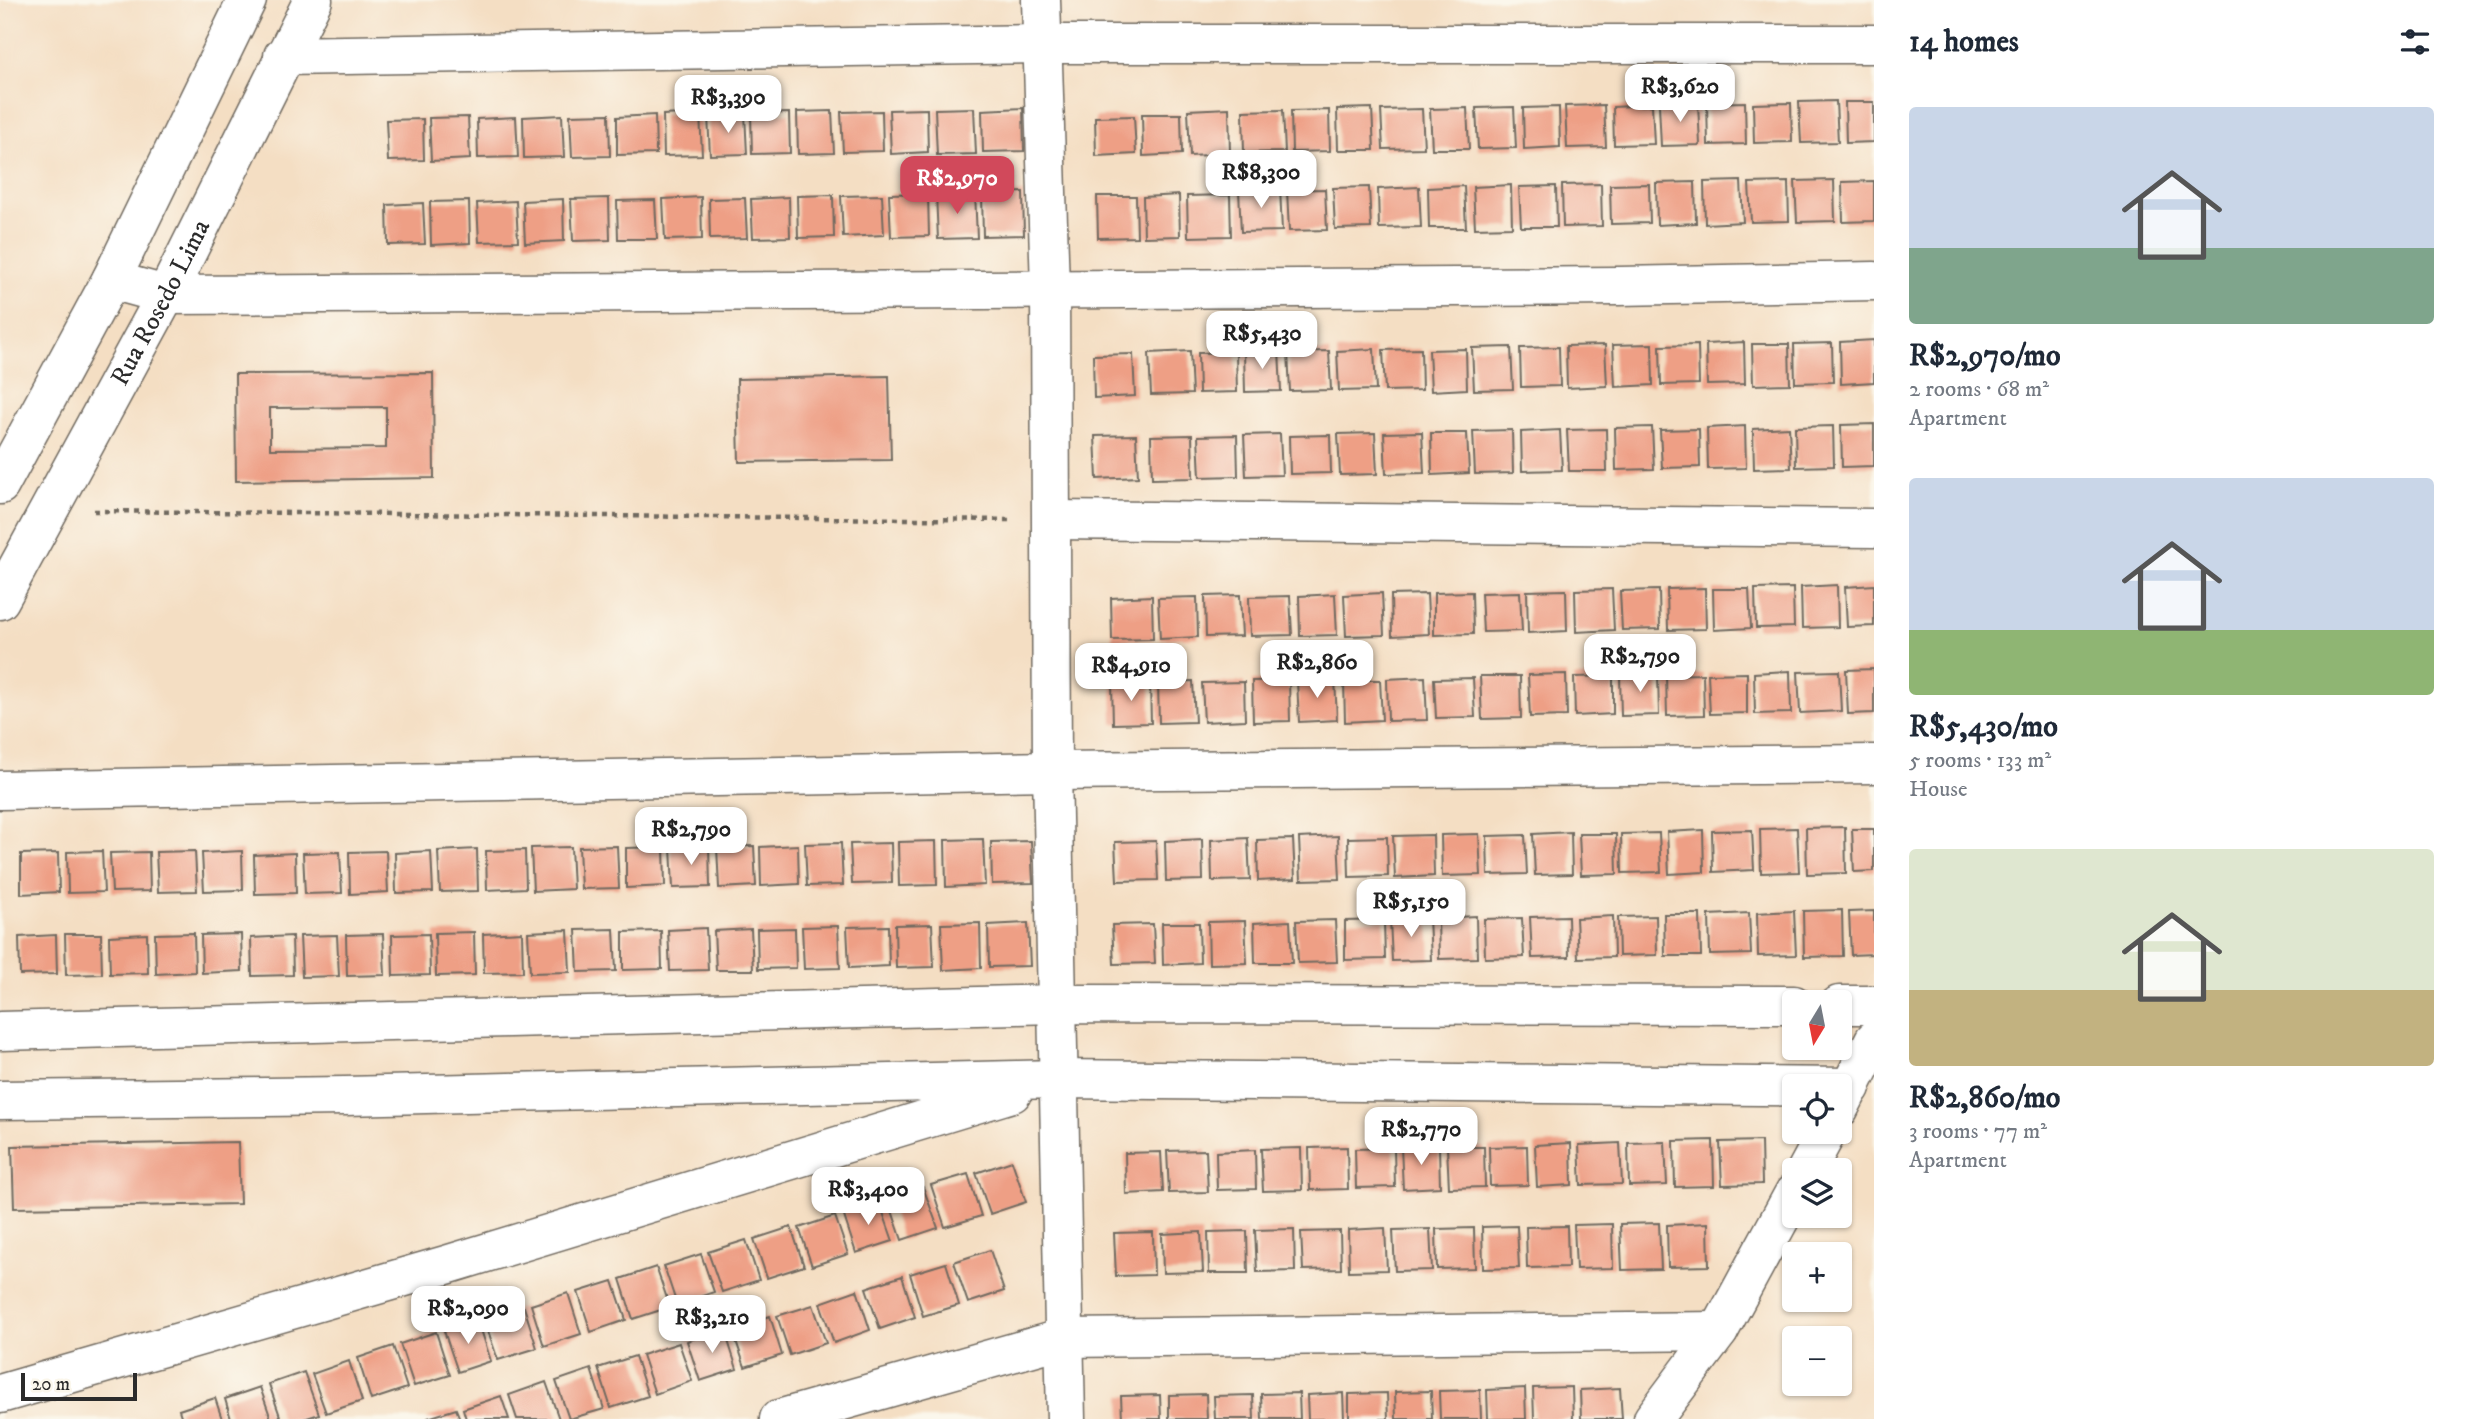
<!DOCTYPE html>
<html lang="en">
<head>
<meta charset="utf-8">
<style>
  :root { --surface:#fff; --page:#f2f2f3; --text:#1f2937; --muted:#747a83; --accent:#d1495b }
  body { margin:0; font-family:"IM FELL DW Pica",serif; background:var(--page); color:var(--text); height:100vh; display:flex; flex-direction:column; font-size:26px; white-space:nowrap }
  * { box-sizing:border-box; margin:0 }
  p { font-size:23px; color:var(--muted) }
  .icon { flex:none; width:38px; height:38px; fill:none; stroke:currentColor; stroke-width:2; stroke-linecap:round; stroke-linejoin:round }
  .map { position:relative; flex:1; overflow:hidden }
  .side { display:flex; flex-direction:column; background:var(--surface); width:595px }
  .side>* { flex:none }
  .needle { width:46px; rotate:190deg }
  .fabs { position:absolute; left:1782px; top:990px; display:grid; gap:14px }
  .fabs a { display:grid; place-items:center; width:70px; height:70px; border-radius:7px; background:var(--surface); box-shadow:0 2px 5px #0004; font-size:35px }
  .scale { position:absolute; left:21px; bottom:18px; width:116px; box-sizing:border-box; padding-left:7px; border:4px solid #2b2b2b; border-top:0; font-size:19px; line-height:24px; white-space:nowrap; color:#2b2b2b; -webkit-text-stroke:5px #fbf7ec; paint-order:stroke }
  .price { position:absolute; translate:-50% -60px; padding:0 16px; border-radius:14px; background:#fff; color:#222; font-size:23px; line-height:46px; filter:drop-shadow(0 2px 4px #0008) }
  .price::after { content:''; position:absolute; left:50%; top:42px; width:21px; height:16px; margin-left:-10px; background:inherit; clip-path:polygon(0 0,100% 0,50% 100%) }
  .price.on { background:var(--accent); color:#fff }
  ul { padding:0; list-style:none }
  li { display:grid; align-content:center; gap:14px; height:371px; padding:0 35px }
  li span { display:grid; place-items:center; height:217px; border-radius:7px; color:#555 }
  li>.icon { margin-inline-start:auto }
  span .icon { width:126px; height:126px; fill:#fffc; stroke-width:1 }
  li b { font-size:30px }
  h2 { display:flex; justify-content:space-between; align-items:center; height:84px; padding:0 35px; font-size:30px }
  main { display:flex; flex:1; min-height:0 }
  .map>svg:first-child { display:block }
  .building { fill:#ee9f85; fill-rule:evenodd }
  .lines { fill:none; stroke-linecap:round; stroke-linejoin:round }
  .minor-casing { stroke:#716a60; stroke-width:41 }
  .path { stroke:#716a60; stroke-width:4.5; stroke-dasharray:5 5; stroke-linecap:butt }
  .minor { stroke:#fff; stroke-width:38 }
  .labels { text-anchor:middle; dominant-baseline:central; stroke-width:5; stroke-linejoin:round; paint-order:stroke }
  .street-label { font-size:26px; fill:#2b2b2b; stroke:#fbf7ec }
</style>
</head>
<body>
<main>
<div class="map">
<svg width="1874" height="1419" viewBox="0 0 1874 1419">
  <rect width="100%" height="100%" fill="#fbf7ec"/>
  <filter id="ink" filterUnits="userSpaceOnUse"><feTurbulence type="fractalNoise" baseFrequency=".0143" numOctaves="2"/><feDisplacementMap in="SourceGraphic" scale="14" xChannelSelector="R" yChannelSelector="G"/><feConvolveMatrix kernelMatrix="1 2 1 2 8 2 1 2 1" color-interpolation-filters="sRGB"/></filter>
  <filter id="wash" filterUnits="userSpaceOnUse"><feTurbulence type="fractalNoise" baseFrequency=".00686" numOctaves="4" result="noise"/><feDisplacementMap in="SourceGraphic" scale="28" xChannelSelector="R" yChannelSelector="G"/><feGaussianBlur stdDeviation="1.57" result="paint"/><feColorMatrix in="noise" values="0 0 0 0 0 0 0 0 0 0 0 0 0 0 0 0 0 1.4 0 .05"/><feComposite in="paint" operator="in"/></filter>
  <g filter="url(#wash)">
    <rect width="100%" height="100%" fill="#f4dec3"/>
    <g id="blocks">
      <path class="building" d="M1836 101 1838 142 1801 143 1799 102Z
        M1745 102 1746 144 1708 145 1707 103Z
        M1845 102H1874V142L1846 143Z
        M1698 103 1700 145 1661 146 1659 104Z
        M1791 103 1792 142 1754 143 1753 104Z
        M1604 105 1606 147 1567 148 1565 106Z
        M1652 105 1654 144 1614 145 1613 107Z
        M1514 107 1516 148 1478 149 1476 108Z
        M1559 107 1560 147 1524 149 1523 108Z
        M974 108 976 154 937 155 935 109Z
        M1023 108 1024 151 983 152 982 110Z
        M1229 108 1230 154 1190 156 1188 110Z
        M1372 108 1374 150H1338L1337 109Z
        M1467 108 1469 149H1432L1430 109Z
        M927 109 928 152 891 154 889 110Z
        M1422 109 1424 148 1383 149 1381 110Z
        M1283 110 1285 152 1244 153 1243 111Z
        M1329 110 1330 151 1292 152 1291 111Z
        M832 111 834 153 798 154 797 112Z
        M882 111 883 151 843 152 841 112Z
        M700 113 702 155 664 156 663 115Z
        M789 113 790 153 752 154 751 114Z
        M609 114 610 156 572 157 570 115Z
        M745 114 747 154 710 155 708 116Z
        M1142 114H1181L1182 154 1143 156Z
        M562 115 564 157 524 158 523 117Z
        M655 115 656 154 617 155V117Z
        M1134 116 1136 154 1096 156 1095 117Z
        M468 117 470 159 431 161 429 118Z
        M516 117 518 157 478 158 477 119Z
        M423 119 424 160 388 161 386 120Z
        M1834 180 1835 221 1797 222 1795 181Z
        M1741 181 1743 222 1705 224 1704 182Z
        M1874 181V221L1843 222 1842 182Z
        M1695 182 1696 223 1657 225 1656 183Z
        M1788 182 1789 221 1751 222 1749 183Z
        M1601 184 1602 226 1563 227 1562 185Z
        M1649 184 1650 223 1611 224 1610 185Z
        M1511 185 1512 227 1475 228 1473 187Z
        M1464 186 1466 228H1429L1428 188Z
        M1556 186 1557 227H1521L1519 187Z
        M1369 187 1371 228 1335 229 1333 188Z
        M1419 187 1421 227 1379 228 1378 189Z
        M1280 188 1282 231 1241 232 1239 190Z
        M1325 189 1327 230 1289 231 1287 190Z
        M975 192 977 238 938 239 936 193Z
        M1023 192 1024 235 983 236 982 194Z
        M928 193 929 236 891 237 889 194Z
        M833 195 834 237 798 238 797 196Z
        M882 195 884 235 843 237 841 196Z
        M1179 195 1180 236 1144 237 1143 197Z
        M1230 195 1231 236 1188 237 1187 196Z
        M1097 196H1136L1137 237 1098 238Z
        M701 197 702 239 665 240 663 199Z
        M789 197 790 237 753 238 751 199Z
        M609 198 610 240 573 241 571 199Z
        M745 198 747 238 710 239 709 199Z
        M563 199 564 241 525 243 523 201Z
        M655 200 657 239H618L617 201Z
        M469 201 470 243 431 245 430 202Z
        M516 201 518 241 479 242 477 203Z
        M423 203 425 244 388 245 387 205Z
        M1874 340V382L1841 384 1840 342Z
        M1744 342 1745 384 1707 385 1706 344Z
        M1832 343 1833 382 1795 383 1794 344Z
        M1652 344 1653 385 1615 387 1613 345Z
        M1752 344H1789L1790 384 1753 385Z
        M1605 345 1607 386 1567 388 1566 346Z
        M1698 345 1699 384 1661 385 1660 346Z
        M1511 347 1513 389 1474 390 1472 348Z
        M1559 347 1560 386 1521 387 1520 348Z
        M1374 349 1376 390 1339 391 1337 351Z
        M1421 349 1422 390 1385 391 1383 350Z
        M1466 349 1467 389 1431 391 1429 350Z
        M1279 350 1281 391 1245 392 1244 351Z
        M1190 351 1192 394 1151 395 1149 353Z
        M1329 351 1331 390 1290 391 1288 352Z
        M1236 352 1237 392 1199 393 1198 353Z
        M1133 354 1135 396 1094 398 1093 355Z
        M433 373 434 478 236 481 235 374ZM386 407V448L270 449V408Z
        M889 376 891 460 739 462 737 379Z
        M1874 424V466L1842 467 1841 425Z
        M1745 426 1746 468 1708 469 1707 428Z
        M1833 426 1834 466 1796 467 1795 427Z
        M1652 427 1654 469 1616 470 1615 428Z
        M1789 427 1791 468 1754 469 1753 429Z
        M1606 429 1607 471H1569L1567 430Z
        M1699 429 1700 467 1662 468 1660 430Z
        M1512 430 1513 473 1475 474 1473 431Z
        M1560 430 1562 470 1522 471 1521 432Z
        M1422 432 1424 473 1386 474 1384 433Z
        M1375 433 1377 474 1340 475 1338 434Z
        M1431 433H1467L1469 473 1432 475Z
        M1280 434 1282 475 1246 476 1244 435Z
        M1136 435 1138 477 1097 479 1095 436Z
        M1192 435 1193 478 1152 479 1151 436Z
        M1237 435 1238 476 1200 477 1198 436Z
        M1330 435 1331 473 1290 474 1289 436Z
        M1837 585 1838 627 1802 628 1801 587Z
        M1874 585V626L1847 627 1845 587Z
        M1705 588 1706 629 1668 630 1667 589Z
        M1793 588 1794 627 1756 628 1755 589Z
        M1612 589 1614 630 1576 632 1575 590Z
        M1713 589H1749L1751 628 1714 630Z
        M1566 590 1567 631 1528 633 1527 591Z
        M1659 590 1660 629 1622 630 1620 591Z
        M1472 592 1473 634 1434 635V593Z
        M1520 592 1522 631 1483 632 1481 593Z
        M1382 593 1384 635 1346 636 1344 595Z
        M1335 594 1337 635 1300 636 1299 596Z
        M1427 594 1429 634 1392 636 1391 595Z
        M1240 595 1242 636 1206 637 1205 596Z
        M1152 596 1153 639 1112 640 1111 598Z
        M1290 596 1292 635 1250 636 1249 597Z
        M1197 597 1198 637 1160 639 1158 598Z
        M1874 669V713L1848 714 1846 670Z
        M1790 671 1791 713 1755 714 1754 673Z
        M1839 671 1841 711 1800 713 1798 672Z
        M1658 673 1659 715 1621 716 1620 674Z
        M1747 673V713L1710 714 1708 674Z
        M1566 674 1567 716 1530 717 1528 675Z
        M1703 674 1704 715 1667 716 1666 675Z
        M1480 676H1520L1521 718 1482 719Z
        M1613 676V714L1575 716 1574 677Z
        M1425 677 1427 720 1388 721 1387 679Z
        M1473 678 1475 717 1436 718 1434 679Z
        M1335 679 1337 720 1299 722 1297 680Z
        M1289 680 1290 721 1253 722 1252 681Z
        M1344 680H1380L1382 720 1345 722Z
        M1193 681 1195 722 1159 723 1158 682Z
        M1150 682 1151 723 1113 724 1112 683Z
        M1244 682 1245 720 1204 722 1202 683Z
        M1845 827 1846 873 1807 874 1806 828Z
        M1797 828 1799 872 1761 873 1760 829Z
        M1852 829H1874V871L1854 872Z
        M1703 830 1704 872 1669 874 1667 832Z
        M1752 830 1754 870 1713 872 1712 831Z
        M1571 832 1572 874 1535 875 1533 834Z
        M1659 833 1661 872 1622 873 1621 834Z
        M1479 834 1481 875 1442 876 1441 835Z
        M1579 834H1616L1617 874 1581 875Z
        M1433 835 1434 876 1395 878 1393 836Z
        M1525 835 1527 874 1488 875 1487 836Z
        M1338 836 1340 879 1301 880 1299 838Z
        M1387 837 1388 876 1349 877 1348 838Z
        M1248 838 1250 880 1212 881 1211 840Z
        M983 839 985 885 946 887 945 840Z
        M1202 839 1203 880 1166 881 1165 841Z
        M1293 839 1295 879 1258 881 1257 840Z
        M936 841 937 885 899 886 898 842Z
        M1031 841 1033 883 992 884 991 842Z
        M1156 841 1158 880 1117 881 1115 842Z
        M841 843 843 885 807 886 805 844Z
        M891 843 892 883 852 884 850 844Z
        M709 845 710 887 673 888 671 847Z
        M798 845 799 884 761 886 760 847Z
        M617 846 619 888 581 889 579 847Z
        M754 846 756 886 719 888 717 847Z
        M571 847 573 889 533 891 531 848Z
        M664 847 665 886 626 888V848Z
        M477 849 478 891 440 892 438 851Z
        M525 850 526 888 487 890 486 851Z
        M102 851 104 892 68 893 67 852Z
        M195 851 197 891 158 892 156 852Z
        M242 851 243 890 204 891 202 853Z
        M386 851 388 892 350 894 349 852Z
        M431 851 433 892 396 893 395 853Z
        M149 852 150 891 112 892 110 853Z
        M340 852 342 893 305 894 303 853Z
        M58 853 59 892 21 894V854Z
        M295 853 296 893 255 894 254 855Z
        M1842 910 1843 956 1804 957 1803 911Z
        M1794 911 1796 955 1758 956 1757 913Z
        M1874 911V954L1851 955 1849 912Z
        M1749 913 1751 954 1710 955 1709 915Z
        M1664 914H1700L1701 956H1665Z
        M1476 916 1477 958 1439 959 1438 918Z
        M1568 916 1569 957 1532 958 1530 917Z
        M1613 916 1614 957 1578 958 1576 918Z
        M1656 916 1657 955 1619 956 1618 917Z
        M1429 917 1431 960 1392 961 1390 919Z
        M1522 918 1524 957 1485 958 1484 919Z
        M1335 920 1337 962 1298 963 1296 921Z
        M1384 920 1385 959 1345 960V921Z
        M1245 921 1247 963 1209 964 1208 922Z
        M1290 921 1292 963H1255L1254 923Z
        M980 923 981 968 943 970 941 924Z
        M1028 923 1030 966 989 967 988 925Z
        M1162 923H1199L1200 963 1163 965Z
        M932 924 934 967 896 968 895 925Z
        M1153 924 1155 963 1114 964 1112 925Z
        M838 926 840 968 804 969 802 927Z
        M888 926 889 966 849 968 847 927Z
        M706 928 708 970 670 971 668 930Z
        M795 928 796 968 758 969 757 929Z
        M614 929 616 971 578 972 576 930Z
        M751 929 753 970H716L714 931Z
        M568 930 570 972 530 973 528 932Z
        M661 931 662 969 623 970V932Z
        M474 932 475 975 436 976 435 933Z
        M522 932 523 972 484 973 483 934Z
        M194 933 195 972 156 974 155 934Z
        M65 934H101L102 974 66 975Z
        M147 934 148 973 110 974 109 936Z
        M241 934 242 971 202 973 201 935Z
        M383 934 385 975 347 976 346 935Z
        M429 934 430 975 393 976 392 935Z
        M56 935 57 974 20 975 19 937Z
        M337 935 339 976 302 977 300 936Z
        M292 936 293 975 252 976 251 938Z
        M1713 1140 1714 1186 1675 1187 1674 1141Z
        M1761 1141 1762 1184 1722 1185 1720 1142Z
        M238 1142 240 1204 14 1208 12 1146Z
        M1665 1142 1667 1185 1629 1186 1628 1143Z
        M1571 1143 1572 1185 1537 1187 1535 1145Z
        M1620 1143 1622 1184 1581 1185 1579 1145Z
        M1439 1146 1440 1187 1403 1189 1401 1147Z
        M1527 1146 1528 1185 1490 1186 1489 1147Z
        M1347 1147 1348 1189 1310 1190 1309 1148Z
        M1447 1147H1484L1485 1187 1449 1188Z
        M1301 1148 1302 1190 1263 1191 1261 1149Z
        M1394 1148 1395 1187 1356 1188 1355 1149Z
        M1206 1150 1208 1192 1169 1193 1167 1151Z
        M1255 1150 1256 1189 1217 1190 1216 1152Z
        M1161 1152 1163 1192 1126 1194 1125 1153Z
        M1012 1161 1026 1202 990 1214 976 1173Z
        M968 1174 981 1216 945 1227 931 1185Z
        M923 1187 938 1228 902 1240 888 1199Z
        M879 1201 893 1241 856 1253 843 1213Z
        M835 1216 848 1254 812 1266 799 1228Z
        M1659 1223 1661 1269 1622 1270 1620 1224Z
        M1708 1223 1709 1266 1668 1267 1667 1225Z
        M1612 1224 1613 1268 1576 1269 1574 1225Z
        M1517 1226 1519 1268 1483 1269 1482 1227Z
        M1567 1226 1568 1267 1527 1268 1526 1227Z
        M791 1227 804 1266 767 1278 754 1239Z
        M1385 1228 1387 1270 1349 1271 1348 1230Z
        M1474 1228 1475 1268 1437 1269 1436 1229Z
        M1294 1229 1295 1271 1257 1272 1255 1230Z
        M1430 1229 1432 1270 1395 1271 1393 1230Z
        M1247 1231 1248 1273H1209L1208 1232Z
        M1340 1231 1341 1269 1303 1270 1301 1232Z
        M1153 1232 1154 1275 1116 1276 1114 1233Z
        M1201 1232 1203 1272 1163 1273 1162 1234Z
        M746 1240 759 1280 722 1292 708 1252Z
        M990 1250 1004 1291 968 1303 954 1262Z
        M701 1254 714 1292 677 1305 664 1266Z
        M946 1263 959 1305 923 1316 910 1274Z
        M656 1267 670 1307 633 1319 620 1279Z
        M902 1276 915 1317 880 1329 866 1288Z
        M613 1281 626 1320 591 1332 578 1292Z
        M857 1290 870 1330 834 1343 820 1303Z
        M568 1293 581 1334 544 1346 531 1305Z
        M813 1305 826 1343 790 1355 777 1316Z
        M524 1307 537 1348 498 1360 484 1319Z
        M770 1316 782 1355 745 1367 732 1329Z
        M478 1320 491 1361 458 1372 444 1331Z
        M724 1328 737 1369 700 1381 687 1341Z
        M436 1332 450 1375 414 1386 400 1344Z
        M679 1343 692 1381 655 1394 642 1355Z
        M393 1346 407 1388 371 1400 358 1358Z
        M635 1356 648 1396 611 1408 598 1368Z
        M349 1361 362 1401 326 1413 312 1374Z
        M591 1369 604 1409 569 1419 556 1381Z
        M304 1372 319 1414 304 1419H281L269 1384Z
        M546 1382 559 1419H517L509 1395Z
        M260 1387 271 1419H231L225 1399Z
        M1572 1387 1573 1419H1534L1533 1388Z
        M1525 1388 1526 1419H1488L1487 1390Z
        M1620 1388 1622 1419H1581L1580 1390Z
        M1480 1390 1481 1419H1440L1439 1391Z
        M1431 1391 1432 1419H1396L1395 1392Z
        M1299 1393 1300 1419H1262L1261 1394Z
        M1343 1393 1344 1419H1308L1307 1395Z
        M1387 1393 1388 1419H1349V1394Z
        M1206 1394 1207 1419H1169V1395Z
        M1160 1395 1161 1419H1122L1121 1396Z
        M1253 1395 1254 1419H1215L1214 1396Z
        M501 1396 509 1419H466L463 1409Z
        M215 1398 222 1419H182L179 1410Z
        M456 1409 460 1419H428V1418Z"/>
    </g>
  </g>
  <g filter="url(#ink)">
    <use href="#blocks" fill-opacity="0" stroke="#716a60" stroke-width="2"/>
    <g class="lines">
      <defs>
        <g id="minor">
          <path d="M1041 0 1050 288 1052 771 1066 1419"/>
          <path d="M283 56 1042 44H1874"/>
          <path d="M111 280 166 295 1619 286 1874 281"/>
          <path d="M0 485 111 280 247 0"/>
          <path d="M1052 520 1874 528"/>
          <path id="s1" d="M0 600 166 295 313 0"/>
          <path d="M0 790 1052 771 1874 764"/>
          <path d="M1839 1005H1874"/>
          <path d="M0 1031 1056 1004 1794 1005"/>
          <path d="M0 1100 345 1096 1057 1079 1851 1087"/>
          <path d="M1839 1109 1874 1040"/>
          <path d="M1806 1171 1827 1132"/>
          <path d="M0 1394 446 1265 1012 1093"/>
          <path d="M779 1419 1064 1338 1719 1331"/>
          <path d="M1653 1419 1719 1331 1794 1193"/>
        </g>
      </defs>
      <use href="#minor" class="minor-casing"/>
      <path class="path" d="M94 511 1013 520"/>
      <use href="#minor" class="minor"/>
    </g>
  </g>
  <g class="labels">
    <g class="street-label">
      <text stroke="none"><textPath href="#s1" startOffset="338">Rua Rosedo Lima</textPath></text>
    </g>
  </g>
</svg>
<div class="fabs">
<a><svg class="needle" viewBox="-14 -14 28 28"><path d="M0-13l5 13h-10z" fill="#e53935"/><path d="M0 13l5-13h-10z" fill="#747a83"/></svg></a>
<a><svg class="icon" aria-label="locate" viewBox="0 0 24 24"><circle cx="12" cy="12" r="6"/><path d="M12 2v4M12 18v4M2 12h4M18 12h4"/></svg></a>
<a><svg class="icon" aria-label="layers" viewBox="0 0 24 24"><path d="M12 4l9 5-9 5-9-5zM3 14l9 5 9-5"/></svg></a>
<a>+</a>
<a>−</a>
</div>
<div class="scale">20 m</div>
<b class="price" style="left:1680px;top:124px">R$3,620</b>
<b class="price" style="left:728px;top:135px">R$3,390</b>
<b class="price" style="left:1261px;top:210px">R$8,300</b>
<b class="price on" style="left:957px;top:216px">R$2,970</b>
<b class="price" style="left:1262px;top:371px">R$5,430</b>
<b class="price" style="left:1640px;top:694px">R$2,790</b>
<b class="price" style="left:1317px;top:700px">R$2,860</b>
<b class="price" style="left:1131px;top:703px">R$4,910</b>
<b class="price" style="left:691px;top:867px">R$2,790</b>
<b class="price" style="left:1411px;top:939px">R$5,150</b>
<b class="price" style="left:1421px;top:1167px">R$2,770</b>
<b class="price" style="left:868px;top:1227px">R$3,400</b>
<b class="price" style="left:468px;top:1346px">R$2,090</b>
<b class="price" style="left:712px;top:1355px">R$3,210</b>
</div>
<section class="side">
<h2>14 homes<svg class="icon" aria-label="filters" viewBox="0 0 24 24"><path d="M4 7h16M4 17h16"/><circle cx="9" cy="7" r="2"/><circle cx="15" cy="17" r="2"/></svg></h2>
<ul>
<li><span style="background:linear-gradient(#c9d6e8 65%,#7fa58c 0)"><svg class="icon" aria-label="home" viewBox="0 0 24 24"><path d="M3 11l9-7 9 7M6 9v11h12V9"/></svg></span><div><b>R$2,970/mo</b><p>2 rooms · 68 m²</p><p>Apartment</p></div></li>
<li><span style="background:linear-gradient(#c9d6e8 70%,#8fb573 0)"><svg class="icon" aria-label="home" viewBox="0 0 24 24"><path d="M3 11l9-7 9 7M6 9v11h12V9"/></svg></span><div><b>R$5,430/mo</b><p>5 rooms · 133 m²</p><p>House</p></div></li>
<li><span style="background:linear-gradient(#dfe7d0 65%,#c2b280 0)"><svg class="icon" aria-label="home" viewBox="0 0 24 24"><path d="M3 11l9-7 9 7M6 9v11h12V9"/></svg></span><div><b>R$2,860/mo</b><p>3 rooms · 77 m²</p><p>Apartment</p></div></li>
</ul>
</section>
</main>
</body>
</html>
